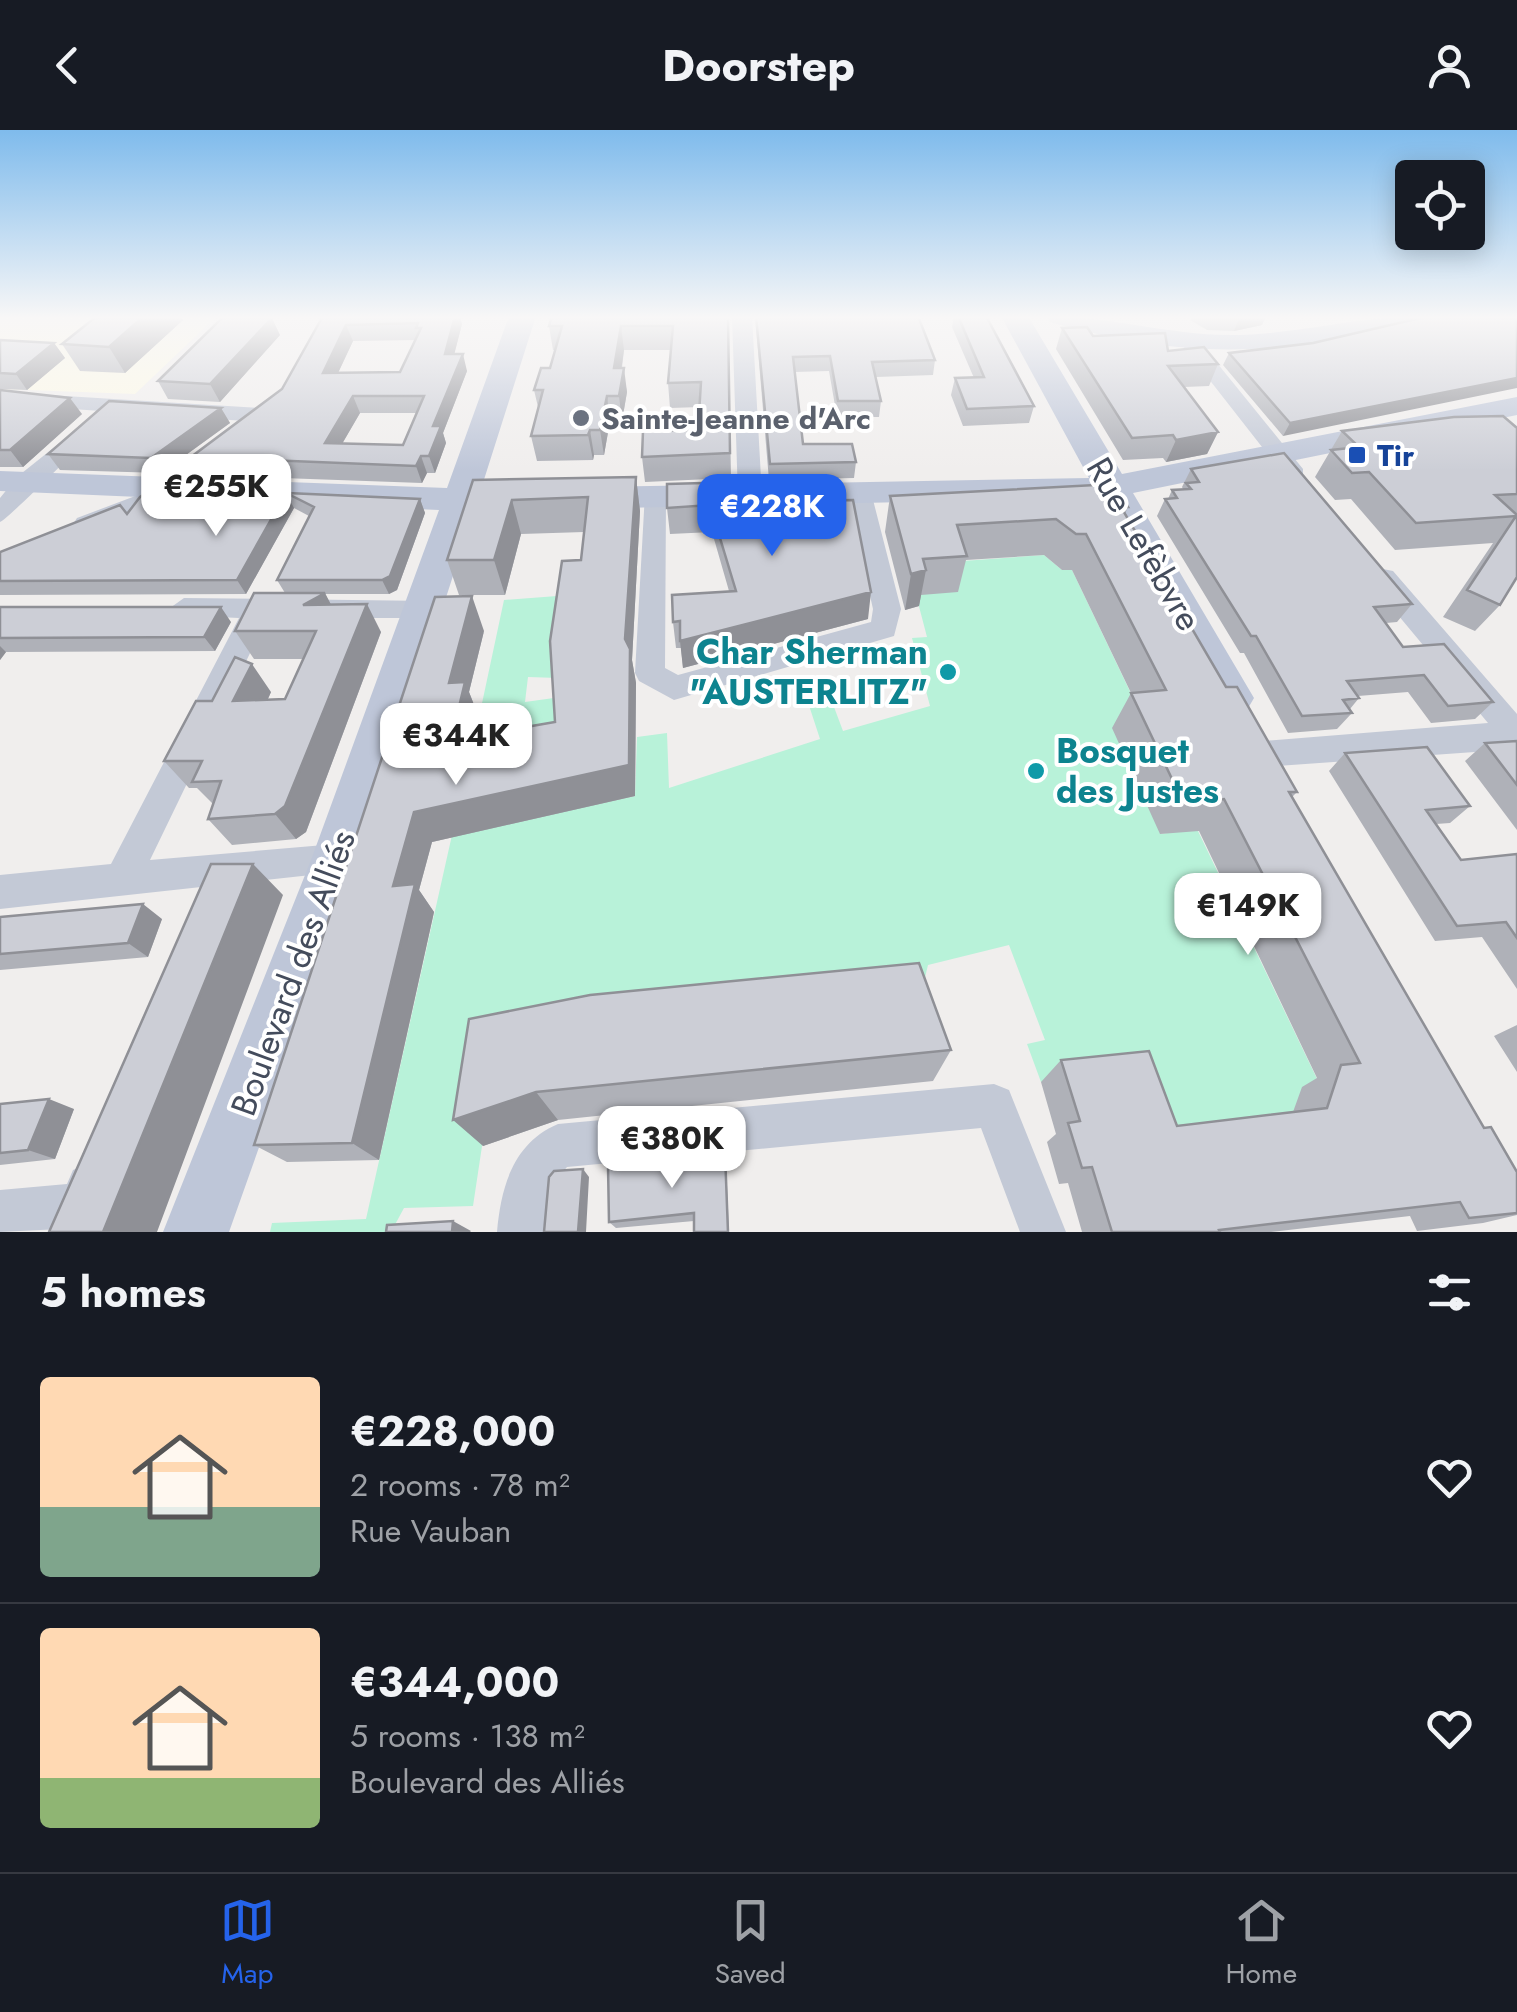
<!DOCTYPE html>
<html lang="en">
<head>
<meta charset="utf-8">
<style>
  :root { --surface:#171b24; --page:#242831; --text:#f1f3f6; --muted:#9ea1a6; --line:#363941; --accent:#2563eb }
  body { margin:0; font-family:Jost,sans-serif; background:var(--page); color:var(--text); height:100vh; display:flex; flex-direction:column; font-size:38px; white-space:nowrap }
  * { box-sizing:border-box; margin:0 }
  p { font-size:32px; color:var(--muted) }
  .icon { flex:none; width:55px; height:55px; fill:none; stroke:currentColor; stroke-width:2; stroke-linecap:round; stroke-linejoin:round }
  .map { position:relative; height:1102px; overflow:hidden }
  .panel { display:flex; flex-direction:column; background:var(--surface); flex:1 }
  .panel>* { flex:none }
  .controls { position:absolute; left:1395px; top:30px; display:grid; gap:20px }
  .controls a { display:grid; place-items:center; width:90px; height:90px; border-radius:10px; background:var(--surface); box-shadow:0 5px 25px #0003; font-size:50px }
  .price { position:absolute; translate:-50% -85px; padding:0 22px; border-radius:20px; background:#fff; color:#222; font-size:32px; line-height:65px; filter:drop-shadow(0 2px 5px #0008) }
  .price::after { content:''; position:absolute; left:50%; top:60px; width:30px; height:22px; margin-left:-15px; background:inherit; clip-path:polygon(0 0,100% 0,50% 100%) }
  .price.active { background:var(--accent); color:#fff }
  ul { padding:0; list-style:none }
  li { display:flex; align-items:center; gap:30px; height:250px; padding:0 40px }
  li+li { border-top:2px solid var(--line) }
  li span { display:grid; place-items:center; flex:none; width:280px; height:200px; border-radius:10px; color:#555 }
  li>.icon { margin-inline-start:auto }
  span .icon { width:120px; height:120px; fill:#fffc; stroke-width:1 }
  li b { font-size:42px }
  h2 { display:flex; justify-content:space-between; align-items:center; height:120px; padding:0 40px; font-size:42px }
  header { display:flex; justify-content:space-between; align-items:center; height:130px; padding:0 40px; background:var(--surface); font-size:45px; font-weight:700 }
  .tab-bar { display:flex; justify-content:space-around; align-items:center; height:140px; border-top:2px solid var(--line); background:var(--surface); font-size:28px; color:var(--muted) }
  .tab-bar a { display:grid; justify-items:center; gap:5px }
  .tab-bar .active { color:var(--accent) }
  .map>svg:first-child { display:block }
  .commercial { fill:#fdfae5 }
  .green { fill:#b8f2d9 }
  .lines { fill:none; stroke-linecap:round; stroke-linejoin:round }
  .minor { fill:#c3c9d6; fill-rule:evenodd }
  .secondary { fill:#bec6d8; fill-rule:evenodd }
  .wall { fill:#afb1b8; fill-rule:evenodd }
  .shaded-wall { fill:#8f9096 }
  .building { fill:#ccced6; stroke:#8f9096; stroke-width:2.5; fill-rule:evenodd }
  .worship-dot { fill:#6b7280; stroke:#fff; stroke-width:4 }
  .transit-dot { fill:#1a4fb4; stroke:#fff; stroke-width:4 }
  .culture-dot { fill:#0f9aa8; stroke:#fff; stroke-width:4 }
  .labels { text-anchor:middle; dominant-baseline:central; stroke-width:8; stroke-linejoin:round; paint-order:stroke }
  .far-worship-label { font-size:30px; font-weight:bold; fill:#5b616d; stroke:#fff; text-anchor:start }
  .far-transit-label { font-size:30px; font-weight:bold; fill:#164399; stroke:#fff; text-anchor:start }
  .street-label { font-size:35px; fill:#444c5c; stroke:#fff }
  .culture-label { font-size:35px; font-weight:bold; fill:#0d838f; stroke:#fff; text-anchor:end }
</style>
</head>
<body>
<header><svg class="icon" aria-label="back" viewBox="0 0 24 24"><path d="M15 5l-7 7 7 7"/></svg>Doorstep<svg class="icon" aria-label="person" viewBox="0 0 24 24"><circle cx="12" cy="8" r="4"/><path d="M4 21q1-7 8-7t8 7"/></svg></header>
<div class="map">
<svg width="1517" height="1102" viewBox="0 0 1517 1102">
  <rect width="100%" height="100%" fill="#f0eeed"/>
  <path class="commercial" d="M0 186H217L135 264 0 259Z"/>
  <path class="green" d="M1044 425 1062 440H1072L1146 595 1160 704 1197 699 1320 955 1301 997 1148 1014 1123 944 1041 952 1027 914 1045 910 1009 815 928 835 923 856 496 923 473 1076 404 1078 391 1102H270L272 1093 366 1089 452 705 635 666 637 607 667 603 669 658 820 609 801 551 822 545 843 601 930 576 912 508 927 507 916 465 949 432Z
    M570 465 558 548 528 547 525 572 561 567 564 613 471 625 504 470Z"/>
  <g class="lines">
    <path class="minor" d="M732 186H752L762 366 750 374 738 366Z
      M1193 210 1200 212 1303 339V349H1287L1183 216Z
      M0 262 261 278 272 285 261 292 0 274Z
      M82 295 93 302 90 307C77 319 7 390 0 392V368L17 347Z
      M225 304 233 306V316L156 375 86 402 73 394 77 388 138 365Z
      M859 354 871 362 901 479 894 506 674 570 639 551 635 543 645 363H663L666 368 665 538 678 545 871 492 873 479 847 362Z
      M1383 439 1393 441 1517 584V619L1263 637 1252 633 1247 624 1252 615 1263 611 1488 593 1373 455 1370 448Z
      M184 468 431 471 435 478 431 485 421 488H267L150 730 336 714 348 719 354 730 348 741 0 779V745L111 734 239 488 174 485 170 478Z
      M994 954 1009 960 1066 1102H1020L981 998 567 1037 549 1058 543 1102H497C501 1057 513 1013 558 994Z
      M89 1033 105 1040 112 1056 97 1091 81 1098 0 1102V1060L67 1054 73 1040Z"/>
    <path class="secondary" d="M509 186H536L481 359 1089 348 1001 186H1028L1122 344 1517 267V285L1133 363 1254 568 1247 580 1232 585 1217 580 1101 368 474 381 361 730 229 1102H163L311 730 439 380 0 361V341L447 358Z
      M1047 186C1109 186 1168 205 1230 205 1295 205 1358 186 1422 186L1419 192C1280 226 1189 231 1050 192Z"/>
  </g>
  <path class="wall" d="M323 186 462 194 454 224 467 241 443 303 446 313 435 343H427L422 353 201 345 191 327 282 259ZM416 210 400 242 338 243 353 211ZM360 283H417L403 315 342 314Z
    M728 186 731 348 645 352 642 327 698 300 700 277 670 278 668 253 671 220H624L622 238 627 262 622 291H610L604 325H594L593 330 537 331 531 306 538 277 534 260 550 238 555 220H553L549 196Z
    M755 186H918L935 230 933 245 876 247 881 271 879 287H837L829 241 794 242 803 314 856 332 854 348 769 350Z
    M954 186H986L1034 276 1029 293 963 296 951 265 955 248H974L952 197Z
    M1192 186H1266L1262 195 1234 201 1207 200 1190 190Z
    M1429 186 1283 306 1223 235 1229 223 1313 213Z
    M183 190 125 243 80 241 62 214Z
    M1062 198 1093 206 1168 221 1218 234 1209 256 1184 257 1218 302 1207 324 1166 332 1163 328 1123 330 1056 219Z
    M280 205 220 272 168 269 158 251Z
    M0 210 54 213 65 228 27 260 0 259Z
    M0 260 82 284 23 337H0Z
    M221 278 230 293 161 343 60 340 48 324Z
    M1517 298V447L1500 475 1475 501 1443 487 1493 413 1395 420 1351 369 1335 370 1315 347 1342 301Z
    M1191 339 1412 474 1397 492 1386 493 1403 517 1493 572 1475 589 1431 593 1408 562 1358 566 1359 568 1350 579 1352 583 1337 599 1288 603 1244 523H1240L1157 386 1165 369H1168L1172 360 1183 359 1182 357Z
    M636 347 640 381 632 530 636 553 635 666 432 712 419 760 434 782 379 1030 287 1032 254 1015 484 501 469 562 478 585 474 606 555 592 581 430 584 402 521 404 505 465H459L447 430 473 350Z
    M667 354 755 392 789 386 790 371 868 489 683 538 681 518H676L673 492 729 461 712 402 670 404 667 378Z
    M156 357 420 369 425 383 397 460 389 464H325L331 475 381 502 306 702 296 709 232 715 208 689 213 674 197 658H189L164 631 212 571 271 562 268 569H285L303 529H254L235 501 285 463 277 450 309 386 294 378 246 464 0 465V422L127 384Z
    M890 366 1128 377 1125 384 1226 557 1297 662 1292 667 1484 998 1517 1042V1085L1483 1093 1417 1101 1410 1086 1271 1102H1082L1068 1053 1059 1054 1047 1012 1056 1004 1041 952 1061 930 1177 996 1293 982 1302 957 1317 948 1199 701 1160 704 1112 598 1131 563 1072 440H1062L1044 425 966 430 958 462 921 465 919 476 905 480 885 402Z
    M0 477 231 492 215 521 6 522 0 530Z
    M1517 611V700L1465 631 1485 613Z
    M1345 623 1470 676 1450 693 1436 694 1461 730 1517 724V859L1482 807 1435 811 1329 641Z
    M0 787 162 789 148 827 0 840Z
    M469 889 951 920 933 951 558 990 483 1016Z
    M1517 895V942L1494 906Z
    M0 974 74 979 55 1029 0 1035Z
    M726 1032 729 1102H694V1091L616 1098 609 1092Z"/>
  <path class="shaded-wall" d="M144 186H181L183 190 125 243 109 217Z
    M455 186H460L462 194 450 241 445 224Z
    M1240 186H1266L1262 195 1234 201Z
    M272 188 280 205 220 272 210 254Z
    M346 195 353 211 330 260 323 243Z
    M621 196 624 220 618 262 614 238Z
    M54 213 65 228 27 260 16 244Z
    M463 224 467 241 443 303 446 313 435 343 429 326 433 296Z
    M624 238 627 262 622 291 619 266Z
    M1517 248V258L1283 306 1290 293Z
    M353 266 360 283 332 331 325 313Z
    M607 266 610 291 604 325 600 300Z
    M70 268 82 284 23 337 10 320Z
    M221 278 230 293 161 343 151 328Z
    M590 300 594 325 593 330 588 305Z
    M1218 302 1207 324 1166 332 1176 310Z
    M421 326 427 343 422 353 416 336Z
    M636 347 640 381 632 530 636 553 635 666 432 712 419 760 434 782 379 1030 352 1013 393 756 414 682 629 635 625 509Z
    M286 363 294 378 246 464 237 450Z
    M420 369 425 383 397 460 389 464 382 450Z
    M512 370 521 404 505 465 494 430Z
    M926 440 919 476 905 480 911 444Z
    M871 462 868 489 683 538 680 511Z
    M325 463 340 492 303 475Z
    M472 466 484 501 469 562 478 585 466 642 451 610 449 553Z
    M367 474 381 502 306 702 296 709 275 684Z
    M221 477 231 492 215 521 204 507Z
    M0 516 6 522 0 530Z
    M252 534 271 562 254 599 233 571Z
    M253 734 283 765 157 1102H103Z
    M143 774 162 789 148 827 128 813Z
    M536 962 558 990 483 1016 453 990Z
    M49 969 74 979 55 1029 28 1020Z
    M583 1039 589 1047 586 1102H578Z
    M453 1091 471 1101 470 1102H452Z"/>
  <path class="building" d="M97 186H144L109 217 62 214Z
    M224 186 272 188 210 254 158 251Z
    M323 186H455L445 224H463L433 296H441L429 326H421L416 336 191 327 282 259ZM418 193 416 198H421L400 242 323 243 346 195ZM353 266H424L403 315 325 313Z
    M552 186H728L730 323 642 327 643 301 698 300 701 252 668 253 673 196H621L614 238H624L619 266H607L600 300H590L588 305 531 306 543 260H534L541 238H550L562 196H549Z
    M756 186H918L935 230 872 232 881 271H838L830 226 793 227 803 314H852L856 332 770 334Z
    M958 186H986L1034 276 967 279 955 248 984 247Z
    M1429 186H1517V248L1290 293 1229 223 1313 213Z
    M1087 197 1093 206 1165 203 1168 221 1204 217 1218 234 1168 236 1218 302 1176 310 1173 305 1132 308 1062 198Z
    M0 210 54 213 16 244 0 243Z
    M0 260 70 268 10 320H0Z
    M109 271 221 278 151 328 48 324Z
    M1503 286 1517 298V364L1495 365 1517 385V447L1500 475 1467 460 1516 386 1416 393 1369 342 1352 343 1331 320 1359 317 1342 301 1454 287Z
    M1284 323 1412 474 1374 477 1403 517 1444 514 1493 572 1448 576 1424 545 1347 551 1359 568 1343 570 1352 583 1302 586 1256 506H1251L1165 369 1177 368 1172 360 1191 359 1186 353 1199 352 1191 339Z
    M636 347 625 509 630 519 629 635 414 682 393 756 415 754 352 1013 254 1015 435 467 472 466 449 553 465 552 451 610 555 592 550 511 562 431 581 430 588 367 512 370 494 430H447L473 350Z
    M741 352 755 392 792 386 790 371 853 370 871 462 680 511V491L673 492 672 465 736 461 710 375 667 378V354Z
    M1114 354 1128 377H1121L1226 557H1237L1297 662H1289L1484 998 1491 997 1517 1042V1083L1469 1088 1460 1072 1219 1100 1220 1102H1112L1092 1037 1082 1038 1068 993 1080 991 1061 930 1149 921 1177 996 1327 978 1341 935 1360 933 1224 669 1183 672 1131 563 1166 560 1086 404H1076L1056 389 957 395 967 426 923 429 926 440 911 444 890 366Z
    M156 357 420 369 390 446 382 450H277L314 377 286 363 237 450 0 451V422L120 375 127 384 140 367Z
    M254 463H325L303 475 367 474 285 676 275 684 208 689 221 651 192 652 202 631H164L196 571H212L235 527 252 534 233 571 285 569 316 501H235Z
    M0 477H221L204 507 0 508Z
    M1517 611V655L1485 613Z
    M1427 617 1470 676 1426 680 1461 730 1517 724V808L1506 792 1457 796 1345 623Z
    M211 734H253L103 1102H49Z
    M143 774 128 813 0 824V787Z
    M919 833 951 920 536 962 453 990 469 889 590 865Z
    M49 969 28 1020 0 1023V974Z
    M725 1023 728 1102H694V1083L609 1092 608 1036Z
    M583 1039 578 1102H544L549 1047 554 1041Z
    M453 1091 452 1102H386L387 1095Z"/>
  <linearGradient id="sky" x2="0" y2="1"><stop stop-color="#7fbbec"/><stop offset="0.55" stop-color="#f8f7f7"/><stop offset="1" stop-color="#f8f7f7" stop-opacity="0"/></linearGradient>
  <rect width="1517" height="341" fill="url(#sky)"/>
  <circle class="worship-dot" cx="581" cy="288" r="10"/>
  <rect class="transit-dot" x="1347" y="315" width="20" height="20" rx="5"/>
  <g class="culture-dot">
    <circle cx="948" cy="542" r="10"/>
    <circle cx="1036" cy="641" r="10"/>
  </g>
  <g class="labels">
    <g class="far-worship-label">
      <text x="601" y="288">Sainte-Jeanne d'Arc</text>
    </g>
    <g class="far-transit-label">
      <text x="1377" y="325">Tir</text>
    </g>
    <g class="street-label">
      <text transform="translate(1144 414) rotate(60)">Rue Lefèbvre</text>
      <text transform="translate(293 843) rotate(-70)">Boulevard des Alliés</text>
    </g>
    <g class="culture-label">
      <text x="928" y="522">Char Sherman<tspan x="928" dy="40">"AUSTERLITZ"</tspan></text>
      <text x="1056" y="621" text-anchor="start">Bosquet<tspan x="1056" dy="40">des Justes</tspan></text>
    </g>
  </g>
</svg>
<div class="controls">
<a><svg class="icon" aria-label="locate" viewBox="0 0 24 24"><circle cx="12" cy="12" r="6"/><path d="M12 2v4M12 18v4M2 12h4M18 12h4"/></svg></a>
</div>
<b class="price" style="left:216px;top:409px">€255K</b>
<b class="price active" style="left:772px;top:429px">€228K</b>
<b class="price" style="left:456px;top:658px">€344K</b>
<b class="price" style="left:1248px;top:828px">€149K</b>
<b class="price" style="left:672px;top:1061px">€380K</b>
</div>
<section class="panel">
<h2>5 homes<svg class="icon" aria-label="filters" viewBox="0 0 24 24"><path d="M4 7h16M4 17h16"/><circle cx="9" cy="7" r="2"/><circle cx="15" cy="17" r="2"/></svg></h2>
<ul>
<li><span style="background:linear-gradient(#ffd9b3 65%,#7fa58c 0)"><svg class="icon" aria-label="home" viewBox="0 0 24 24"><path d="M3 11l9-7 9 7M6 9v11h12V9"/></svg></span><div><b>€228,000</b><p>2 rooms · 78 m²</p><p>Rue Vauban</p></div><svg class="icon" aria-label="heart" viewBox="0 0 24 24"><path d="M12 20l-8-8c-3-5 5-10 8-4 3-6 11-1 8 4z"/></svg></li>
<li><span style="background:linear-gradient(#ffd9b3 75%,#8fb573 0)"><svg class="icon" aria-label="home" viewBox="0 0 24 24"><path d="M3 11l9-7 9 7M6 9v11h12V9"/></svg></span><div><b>€344,000</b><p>5 rooms · 138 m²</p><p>Boulevard des Alliés</p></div><svg class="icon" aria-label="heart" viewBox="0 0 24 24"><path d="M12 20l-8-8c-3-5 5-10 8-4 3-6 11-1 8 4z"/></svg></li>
</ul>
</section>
<nav class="tab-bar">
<a class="active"><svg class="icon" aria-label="map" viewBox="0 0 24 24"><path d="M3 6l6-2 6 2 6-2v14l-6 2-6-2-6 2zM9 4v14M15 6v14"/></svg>Map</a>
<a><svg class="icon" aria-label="saved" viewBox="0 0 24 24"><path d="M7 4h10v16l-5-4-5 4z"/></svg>Saved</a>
<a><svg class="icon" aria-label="home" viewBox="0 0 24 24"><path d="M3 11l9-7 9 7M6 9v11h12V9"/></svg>Home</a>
</nav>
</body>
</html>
